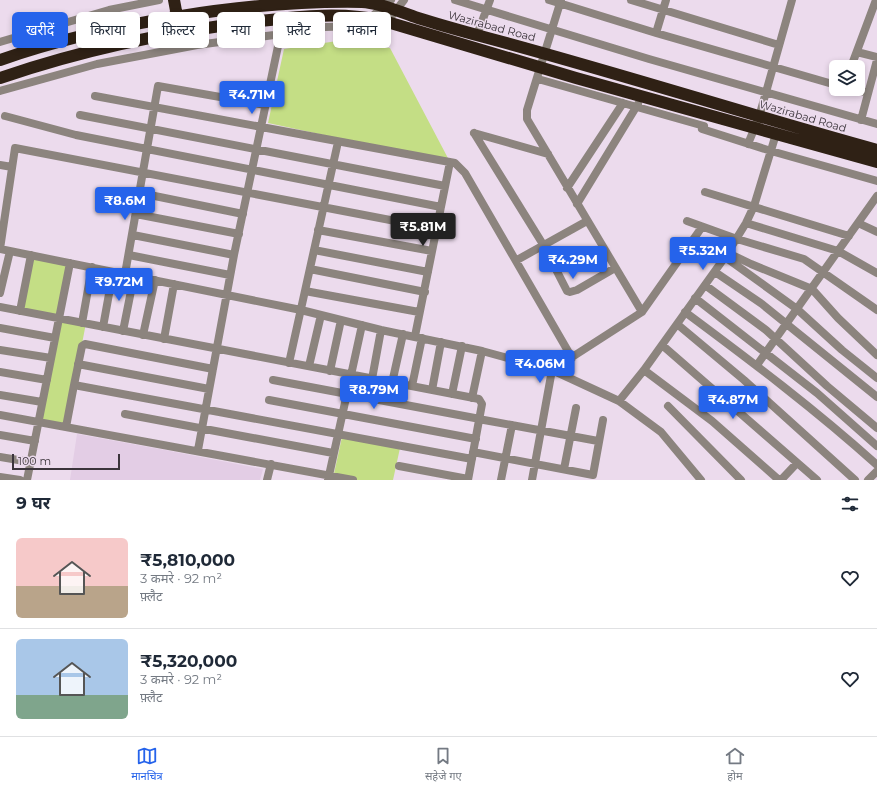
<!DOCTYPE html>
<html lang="hi">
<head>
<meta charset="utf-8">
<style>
  :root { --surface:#fff; --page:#f2f2f3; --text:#1f2937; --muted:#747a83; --line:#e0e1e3; --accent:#2563eb }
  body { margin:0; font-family:Montserrat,"Noto Sans Devanagari",sans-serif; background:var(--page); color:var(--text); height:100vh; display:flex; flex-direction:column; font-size:15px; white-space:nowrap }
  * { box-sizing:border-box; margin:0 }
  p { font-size:13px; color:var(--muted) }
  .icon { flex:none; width:22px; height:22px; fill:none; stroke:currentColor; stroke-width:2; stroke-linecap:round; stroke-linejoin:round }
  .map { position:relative; height:480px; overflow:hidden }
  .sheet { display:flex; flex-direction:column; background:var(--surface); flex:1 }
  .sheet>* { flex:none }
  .banner { position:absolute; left:12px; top:12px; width:400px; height:36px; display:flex; gap:8px }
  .fabs { position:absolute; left:829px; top:60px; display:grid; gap:8px }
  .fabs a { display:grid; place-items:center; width:36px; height:36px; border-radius:6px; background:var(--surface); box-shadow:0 2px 6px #0003; font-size:20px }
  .scale { position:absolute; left:12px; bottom:10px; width:108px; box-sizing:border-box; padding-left:4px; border:2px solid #3b343b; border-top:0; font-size:11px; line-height:14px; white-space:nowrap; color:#3b343b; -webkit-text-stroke:3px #ecdbed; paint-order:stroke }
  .price { position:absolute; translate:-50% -34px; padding:0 9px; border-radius:4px; background:var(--accent); color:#fff; font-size:13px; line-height:26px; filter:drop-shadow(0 1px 2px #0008) }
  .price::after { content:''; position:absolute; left:50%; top:24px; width:12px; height:9px; margin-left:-6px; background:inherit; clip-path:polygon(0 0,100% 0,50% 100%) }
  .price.active { background:#222; color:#fff }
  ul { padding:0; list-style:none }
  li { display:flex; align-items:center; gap:12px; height:100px; padding:0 16px }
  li+li { border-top:1px solid var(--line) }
  li span { display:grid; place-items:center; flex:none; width:112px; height:80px; border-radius:6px; color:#555 }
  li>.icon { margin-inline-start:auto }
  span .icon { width:48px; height:48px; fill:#fffc; stroke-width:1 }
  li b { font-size:17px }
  h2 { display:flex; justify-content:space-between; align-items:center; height:48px; padding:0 16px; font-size:17px }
  .chip { padding:0 14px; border-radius:6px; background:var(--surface); box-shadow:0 2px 6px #0003; font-size:14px; line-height:36px }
  .chip.active { background:var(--accent); color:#fff }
  .dock { display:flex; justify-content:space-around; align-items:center; height:56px; border-top:1px solid var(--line); background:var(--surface); font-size:11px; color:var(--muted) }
  .dock a { display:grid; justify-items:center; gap:2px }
  .dock .active { color:var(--accent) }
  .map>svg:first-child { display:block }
  .built { fill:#e3cde5 }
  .green { fill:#c4de85 }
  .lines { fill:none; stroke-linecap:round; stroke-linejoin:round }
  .minor { stroke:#8c847e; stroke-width:8 }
  .highway { stroke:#2f2115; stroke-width:12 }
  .labels { text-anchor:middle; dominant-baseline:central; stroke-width:3; stroke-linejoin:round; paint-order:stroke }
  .street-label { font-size:11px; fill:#3b343b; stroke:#ecdbed }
</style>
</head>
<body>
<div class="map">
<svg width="877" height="480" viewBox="0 0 877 480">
  <rect width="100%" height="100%" fill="#ecdbed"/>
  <path class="built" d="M77 434 165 450 263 469 260 480H70Z"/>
  <path class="green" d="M337 41 390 48 450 162 268 123 284 49Z
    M31 255 70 263 59 318 86 323 66 427 38 421 59 318 20 311Z
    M342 437 400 448 393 480H345L333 478Z"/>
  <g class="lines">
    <path class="minor" d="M455 0 649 59 877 124
      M549 0 656 33 836 85
      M561 0 527 110V119L642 312
      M631 0 779 45
      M387 22 404 0
      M289 28 361 26 391 0
      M656 33 666 0
      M477 35 490 0
      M0 42 109 10 159 0
      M857 52 877 57
      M851 67 876 0
      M538 79 704 126 702 129 771 151 877 181
      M853 89 868 93
      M0 91 97 64 197 45 274 35 289 28 294 17
      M95 96 455 163 465 173 572 358
      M80 115 445 186
      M5 116 76 135 441 207
      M861 120 877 60
      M474 133 544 246 567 291 570 292 577 290 615 268
      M474 133 548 154
      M748 144 759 117 792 0
      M0 165 12 167
      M567 188 623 103
      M705 192 849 236
      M140 193 243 214
      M577 204 638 104
      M136 214 239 234
      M687 221 737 239 804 259 877 310
      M746 223 838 251 877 273
      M858 223 877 232
      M318 230 432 251
      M133 235 234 255
      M0 249 301 310 381 330 482 351 552 370 619 401 661 432 701 480
      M0 249 15 148 437 229
      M314 250 428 272
      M728 253 751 264 812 289 838 318 877 355
      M129 255 230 275
      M725 257 797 309 842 350 877 378
      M517 260 587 221
      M310 269 425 292
      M715 272 762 304 877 397
      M125 274 158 86 265 105
      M705 285 766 330 827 386 877 428
      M305 291 419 312
      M0 293 10 251
      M695 298 817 393 877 446
      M0 307 479 399 482 404 468 480
      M20 311 31 255
      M685 312C751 361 816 410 877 465
      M82 323 92 267
      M677 324 744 380 855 480
      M103 327 113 272
      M0 328 55 338
      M123 331 134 276
      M143 335 155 280
      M415 336 450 162
      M164 339 174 284
      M662 345 817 480
      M0 350 51 358
      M289 363 338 142
      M78 364 209 389
      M757 365 877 196
      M309 366 321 315
      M644 370 712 421 779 480
      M330 371 341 320
      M0 372 47 380
      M372 379 381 330
      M273 380 480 419
      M392 383 403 334
      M74 385 82 346 85 344 213 369
      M412 386 422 338
      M432 390 441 342
      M452 394 462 346
      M0 395 42 402
      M472 398 482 351
      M269 400 476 439
      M619 401 644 370 725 257 746 223 754 206 776 134
      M668 406 741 480
      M125 414 333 453
      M0 415 353 480
      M484 420 598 441
      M66 427 74 385 472 459
      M0 435 35 441
      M198 450 234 255 281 32
      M473 452 593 475 603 420
      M0 457 30 462
      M399 466 468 479
      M564 469 576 408
      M0 477 20 480
      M27 480 70 263
      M267 480 271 464
      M328 480 362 325
      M501 480 512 425
      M532 480 552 370 642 312 702 227
      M781 480 797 463
      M868 480 877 471"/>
    <path class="highway" d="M174 0 177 16
      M0 60C106 23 249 0 362 2 381 3 400 12 418 18 440 25 462 31 484 37 616 72 746 114 877 150
      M0 78C82 50 166 32 251 22 296 17 340 11 384 21L576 78 877 162"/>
  </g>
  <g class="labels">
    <g class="street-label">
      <text transform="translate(492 26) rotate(15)">Wazirabad Road</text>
      <text transform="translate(803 116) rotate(16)">Wazirabad Road</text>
    </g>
  </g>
</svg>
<div class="fabs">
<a><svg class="icon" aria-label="layers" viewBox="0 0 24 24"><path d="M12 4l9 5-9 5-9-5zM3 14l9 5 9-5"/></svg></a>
</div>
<div class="scale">100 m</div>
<b class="price" style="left:252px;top:115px">₹4.71M</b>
<b class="price" style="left:125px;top:221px">₹8.6M</b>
<b class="price active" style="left:423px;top:247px">₹5.81M</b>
<b class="price" style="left:703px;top:271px">₹5.32M</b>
<b class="price" style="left:573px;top:280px">₹4.29M</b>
<b class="price" style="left:119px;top:302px">₹9.72M</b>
<b class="price" style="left:540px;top:384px">₹4.06M</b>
<b class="price" style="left:374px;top:410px">₹8.79M</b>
<b class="price" style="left:733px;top:420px">₹4.87M</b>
<div class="banner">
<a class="chip active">खरीदें</a>
<a class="chip">किराया</a>
<a class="chip">फ़िल्टर</a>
<a class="chip">नया</a>
<a class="chip">फ़्लैट</a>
<a class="chip">मकान</a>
</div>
</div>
<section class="sheet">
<h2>9 घर<svg class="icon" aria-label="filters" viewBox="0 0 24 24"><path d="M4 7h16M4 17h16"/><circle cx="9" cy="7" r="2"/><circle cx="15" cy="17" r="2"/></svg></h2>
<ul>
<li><span style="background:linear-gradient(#f6c9c9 60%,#b9a48a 0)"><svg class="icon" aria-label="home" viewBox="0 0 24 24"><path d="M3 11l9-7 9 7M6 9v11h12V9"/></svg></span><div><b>₹5,810,000</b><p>3 कमरे · 92 m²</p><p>फ़्लैट</p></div><svg class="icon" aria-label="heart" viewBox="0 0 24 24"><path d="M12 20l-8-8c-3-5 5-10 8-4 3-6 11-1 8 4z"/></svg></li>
<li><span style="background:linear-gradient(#a9c7e8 70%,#7fa58c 0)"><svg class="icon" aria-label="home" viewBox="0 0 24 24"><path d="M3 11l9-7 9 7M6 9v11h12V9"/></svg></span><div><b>₹5,320,000</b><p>3 कमरे · 92 m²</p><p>फ़्लैट</p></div><svg class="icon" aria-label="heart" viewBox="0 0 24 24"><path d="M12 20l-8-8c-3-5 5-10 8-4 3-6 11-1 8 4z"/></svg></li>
</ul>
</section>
<nav class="dock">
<a class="active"><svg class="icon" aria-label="map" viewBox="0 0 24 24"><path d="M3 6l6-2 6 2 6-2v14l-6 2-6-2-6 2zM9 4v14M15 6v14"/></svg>मानचित्र</a>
<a><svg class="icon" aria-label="saved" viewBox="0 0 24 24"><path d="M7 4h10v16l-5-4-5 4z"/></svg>सहेजे गए</a>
<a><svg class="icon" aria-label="home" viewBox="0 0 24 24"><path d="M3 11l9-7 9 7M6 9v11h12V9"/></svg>होम</a>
</nav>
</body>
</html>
